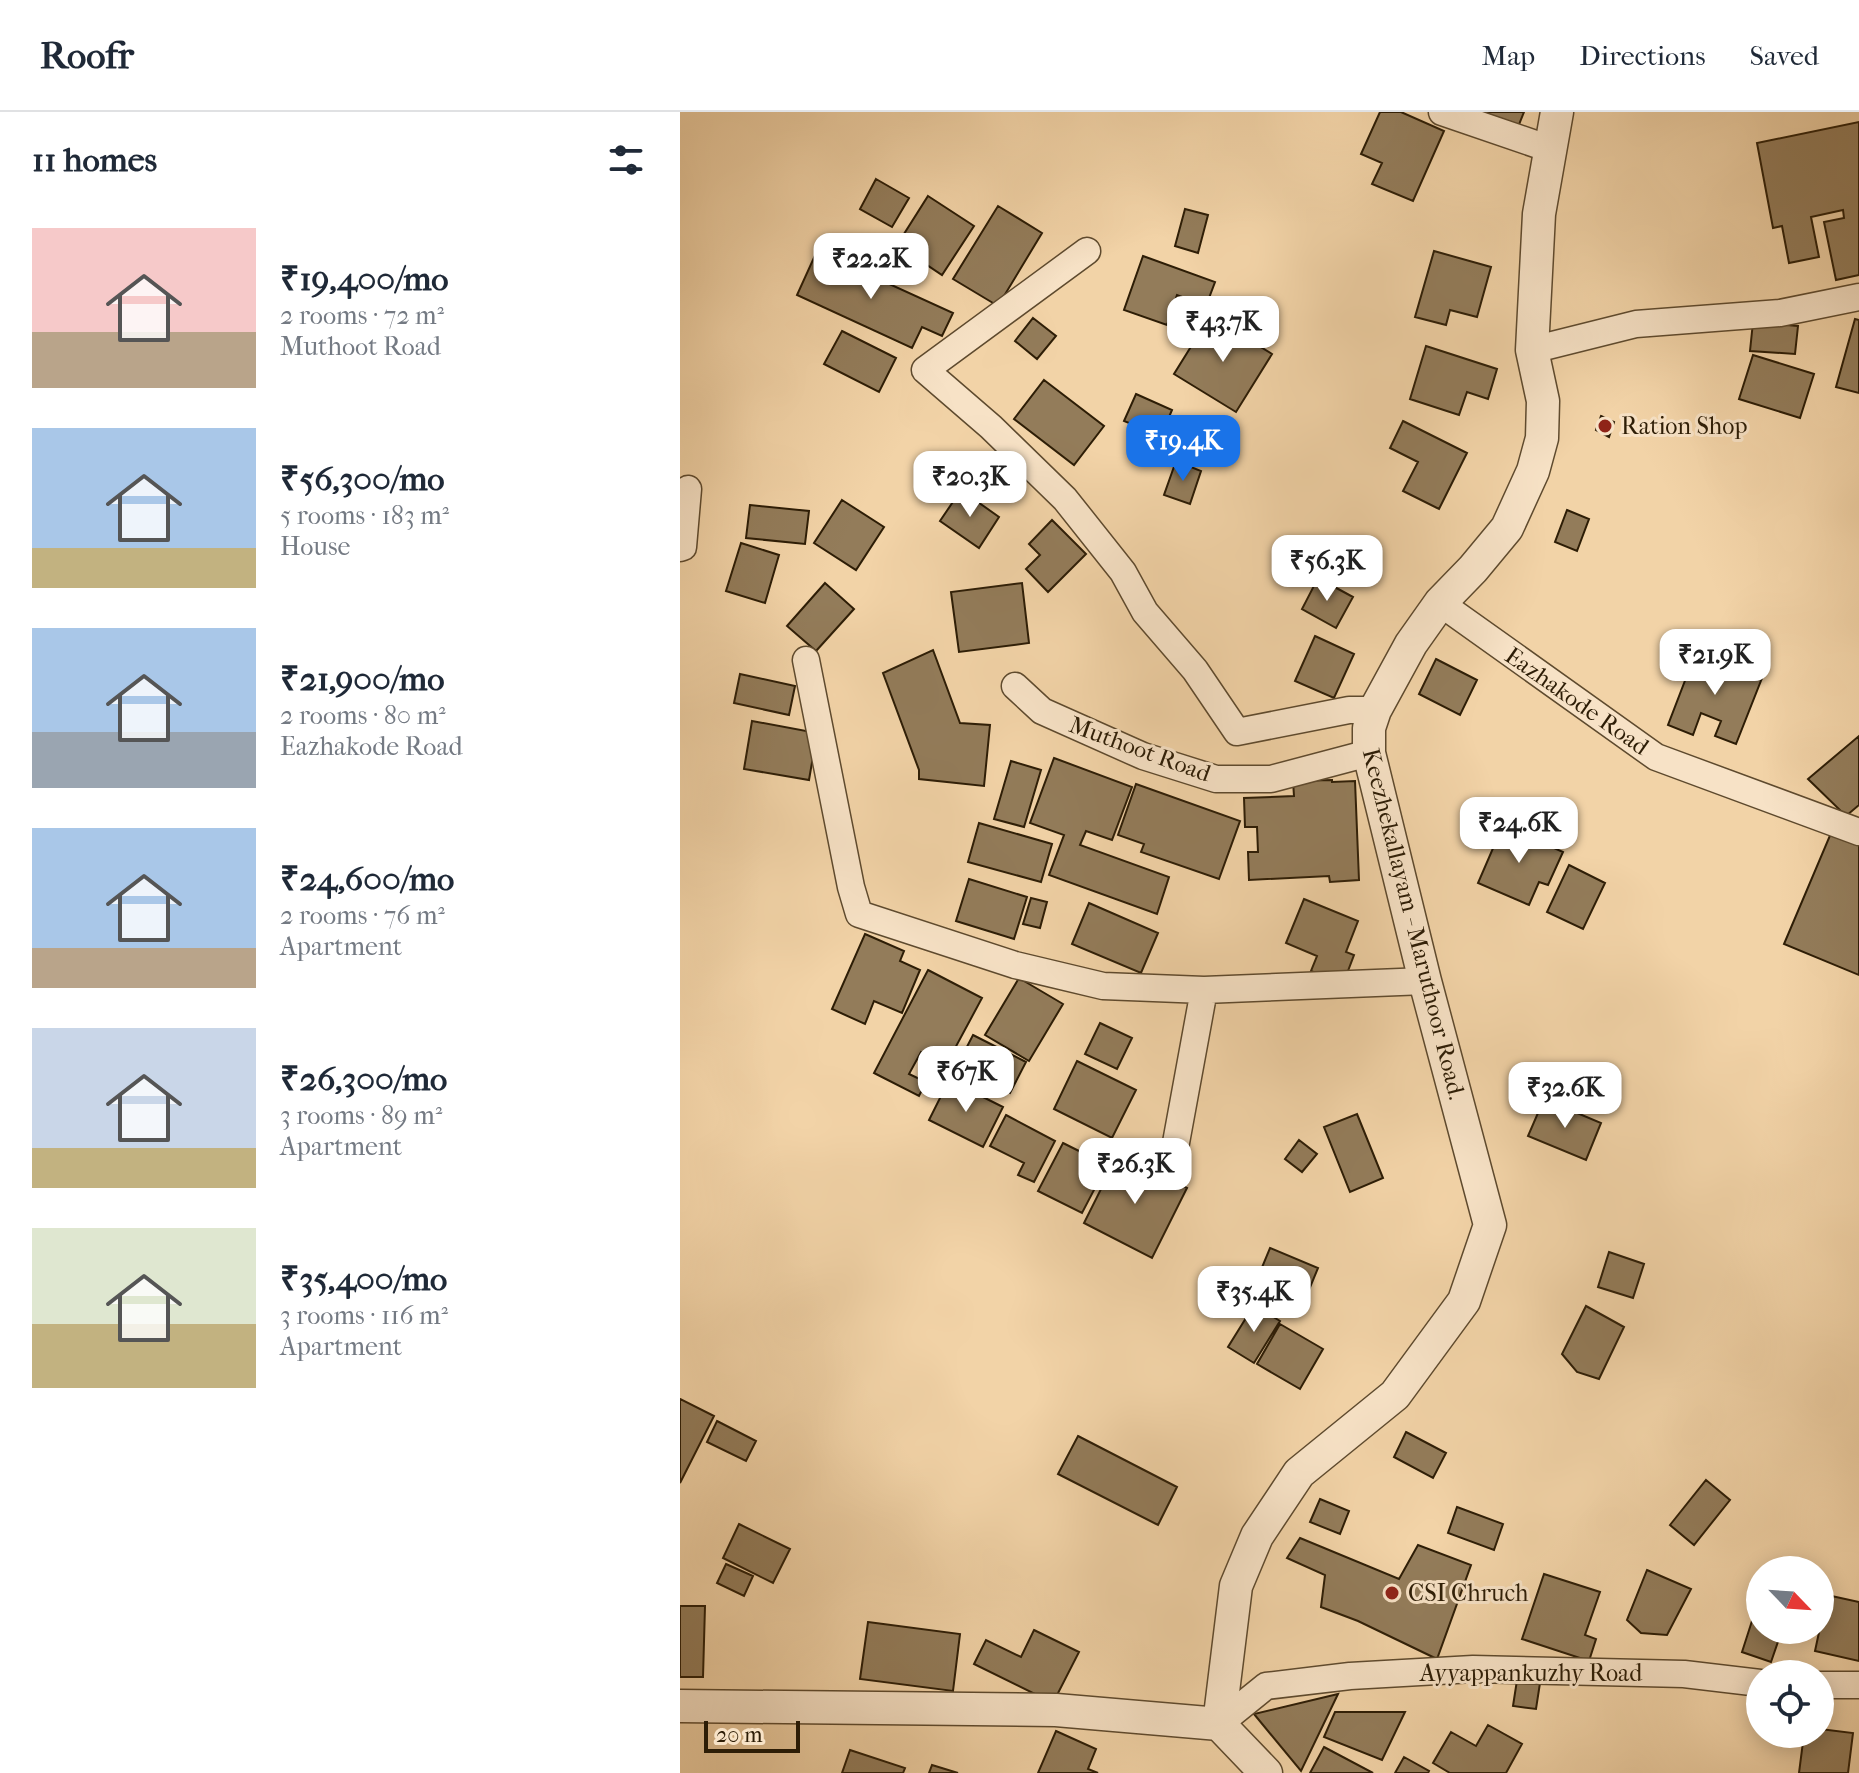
<!DOCTYPE html>
<html lang="en">
<head>
<meta charset="utf-8">
<style>
  :root { --surface:#fff; --page:#f6f6f7; --text:#1f2937; --muted:#747a83; --line:#e0e1e3; --accent:#1a73e8 }
  body { margin:0; font-family:"IM FELL French Canon",serif; background:var(--page); color:var(--text); height:100vh; display:flex; flex-direction:column; font-size:30px; white-space:nowrap }
  * { box-sizing:border-box; margin:0 }
  p { font-size:26px; color:var(--muted) }
  .icon { flex:none; width:44px; height:44px; fill:none; stroke:currentColor; stroke-width:2; stroke-linecap:round; stroke-linejoin:round }
  .map { position:relative; flex:1; overflow:hidden }
  .sheet { display:flex; flex-direction:column; background:var(--surface); width:680px }
  .sheet>* { flex:none }
  .needle { width:52px; rotate:115deg }
  .buttons { position:absolute; left:1066px; top:1444px; display:grid; gap:16px }
  .buttons a { display:grid; place-items:center; width:88px; height:88px; border-radius:50%; background:var(--surface); box-shadow:0 4px 20px #0003; font-size:40px }
  .scale { position:absolute; left:24px; bottom:20px; width:96px; box-sizing:border-box; padding-left:8px; border:4px solid #2d1d06; border-top:0; font-size:22px; line-height:28px; white-space:nowrap; color:#2d1d06; -webkit-text-stroke:6px #f7e2c6; paint-order:stroke }
  .price { position:absolute; translate:-50% -68px; padding:0 18px; border-radius:16px; background:#fff; color:#222; font-size:26px; line-height:52px; filter:drop-shadow(0 2px 4px #0008) }
  .price::after { content:''; position:absolute; left:50%; top:48px; width:24px; height:18px; margin-left:-12px; background:inherit; clip-path:polygon(0 0,100% 0,50% 100%) }
  .price.selected { background:var(--accent); color:#fff }
  ul { padding:0; list-style:none }
  li { display:flex; align-items:center; gap:24px; height:200px; padding:0 32px }
  li span { display:grid; place-items:center; flex:none; width:224px; height:160px; border-radius:0px; color:#555 }
  li>.icon { margin-inline-start:auto }
  span .icon { width:96px; height:96px; fill:#fffc; stroke-width:1 }
  li b { font-size:34px }
  h2 { display:flex; justify-content:space-between; align-items:center; height:96px; padding:0 32px; font-size:34px }
  header { display:flex; align-items:center; gap:48px; box-sizing:border-box; height:112px; padding:0 40px; background:var(--surface); border-bottom:2px solid var(--line) }
  header strong { font-size:38px }
  nav { display:flex; gap:44px; margin-inline-start:auto; font-size:28px }
  main { display:flex; flex:1; min-height:0 }
  .map>svg:first-child { display:block }
  .building { fill:#937c5a; stroke:#2d1d06; stroke-width:2 }
  .lines { fill:none; stroke-linecap:round; stroke-linejoin:round }
  .minor-casing { stroke:#5e4a2e; stroke-width:29 }
  .tertiary-casing { stroke:#5e4a2e; stroke-width:35 }
  .minor { stroke:#f7e2c6; stroke-width:26 }
  .tertiary { stroke:#f7e2c6; stroke-width:32 }
  .poi-dot { fill:#8f2418; stroke:#f7e2c6; stroke-width:3 }
  .labels { text-anchor:middle; dominant-baseline:central; stroke-width:6; stroke-linejoin:round; paint-order:stroke }
  .poi-label { font-size:24px; fill:#2d1d06; stroke:#f7e2c6; text-anchor:start }
  .street-label { font-size:24px; fill:#2d1d06; stroke:#f7e2c6 }
</style>
</head>
<body>
<header>
<strong>Roofr</strong>
<nav><a>Map</a><a>Directions</a><a>Saved</a></nav>
</header>
<main>
<section class="sheet">
<h2>11 homes<svg class="icon" aria-label="filters" viewBox="0 0 24 24"><path d="M4 7h16M4 17h16"/><circle cx="9" cy="7" r="2"/><circle cx="15" cy="17" r="2"/></svg></h2>
<ul>
<li><span style="background:linear-gradient(#f6c9c9 65%,#b9a48a 0)"><svg class="icon" aria-label="home" viewBox="0 0 24 24"><path d="M3 11l9-7 9 7M6 9v11h12V9"/></svg></span><div><b>₹19,400/mo</b><p>2 rooms · 72 m²</p><p>Muthoot Road</p></div></li>
<li><span style="background:linear-gradient(#a9c7e8 75%,#c2b280 0)"><svg class="icon" aria-label="home" viewBox="0 0 24 24"><path d="M3 11l9-7 9 7M6 9v11h12V9"/></svg></span><div><b>₹56,300/mo</b><p>5 rooms · 183 m²</p><p>House</p></div></li>
<li><span style="background:linear-gradient(#a9c7e8 65%,#9aa5b1 0)"><svg class="icon" aria-label="home" viewBox="0 0 24 24"><path d="M3 11l9-7 9 7M6 9v11h12V9"/></svg></span><div><b>₹21,900/mo</b><p>2 rooms · 80 m²</p><p>Eazhakode Road</p></div></li>
<li><span style="background:linear-gradient(#a9c7e8 75%,#b9a48a 0)"><svg class="icon" aria-label="home" viewBox="0 0 24 24"><path d="M3 11l9-7 9 7M6 9v11h12V9"/></svg></span><div><b>₹24,600/mo</b><p>2 rooms · 76 m²</p><p>Apartment</p></div></li>
<li><span style="background:linear-gradient(#c9d6e8 75%,#c2b280 0)"><svg class="icon" aria-label="home" viewBox="0 0 24 24"><path d="M3 11l9-7 9 7M6 9v11h12V9"/></svg></span><div><b>₹26,300/mo</b><p>3 rooms · 89 m²</p><p>Apartment</p></div></li>
<li><span style="background:linear-gradient(#dfe7d0 60%,#c2b280 0)"><svg class="icon" aria-label="home" viewBox="0 0 24 24"><path d="M3 11l9-7 9 7M6 9v11h12V9"/></svg></span><div><b>₹35,400/mo</b><p>3 rooms · 116 m²</p><p>Apartment</p></div></li>
</ul>
</section>
<div class="map">
<svg width="1179" height="1661" viewBox="0 0 1179 1661">
  <rect width="100%" height="100%" fill="#f2d3a7"/>
  <filter id="stains"><feTurbulence type="fractalNoise" baseFrequency=".0025" numOctaves="4"/><feColorMatrix values="0 0 0 0 .2 0 0 0 0 .09 0 0 0 0 .02 0 0 0 .5 -.17"/></filter>
  <radialGradient id="worn" r=".72"><stop offset=".6" stop-color="#630" stop-opacity="0"/><stop offset="1" stop-color="#630" stop-opacity=".3"/></radialGradient>
  <path class="building" d="M700 0H721L764 19 733 89 692 72 702 51 681 42Z
    M785 0H844L836 20Z
    M1179 10V163L1156 168 1144 110 1164 106 1163 98 1131 105 1139 145 1109 151 1102 114 1093 116 1077 31Z
    M196 67 229 86 212 115 180 97Z
    M248 84 294 114 262 163 217 133Z
    M318 94 362 121 318 194 273 167Z
    M505 97 528 103 518 141 495 134Z
    M137 139 273 201 262 224 242 215 232 236 117 183Z
    M754 139 811 155 797 205 770 198 766 213 735 205Z
    M463 144 535 170 526 194 497 183 487 213 444 198Z
    M530 204 592 242 556 300 494 262Z
    M353 206 376 224 357 247 335 229Z
    M1175 207 1179 208V281L1156 275Z
    M1073 210 1118 214 1115 242 1070 239Z
    M162 219 216 246 199 280 144 252Z
    M746 234 817 257 808 287 787 280 779 303 730 287Z
    M1073 243 1134 262 1120 306 1059 287Z
    M364 268 424 314 394 353 334 307Z
    M456 282 492 298 481 324 444 309Z
    M921 304 934 310 929 325 916 318Z
    M723 309 787 341 759 397 723 379 738 350 710 336Z
    M496 349 521 359 510 392 484 383Z
    M281 378 319 405 299 436 260 409Z
    M162 388 204 415 176 458 134 431Z
    M70 393 129 399 125 432 66 426Z
    M887 398 909 407 897 439 875 430Z
    M372 408 406 442 368 480 346 457 360 443 349 432Z
    M61 431 99 443 85 491 46 479Z
    M638 466 673 485 656 516 622 497Z
    M145 471 174 497 136 539 107 514Z
    M342 471 349 531 279 540 271 480Z
    M635 524 674 542 654 586 615 569Z
    M253 538 280 611 310 613 304 674 239 667V658L203 561Z
    M1016 540 1082 566 1056 632 1035 624 1041 609 1021 601 1013 623 988 613Z
    M756 547 797 568 780 603 739 582Z
    M60 562 115 574 109 603 54 591Z
    M72 609 137 621 129 668 64 657Z
    M1179 624V693L1166 704 1128 667Z
    M374 646 452 675 432 728 406 719 400 733 489 765 477 802 369 763 384 723 350 711Z
    M331 649 361 658 344 715 314 707Z
    M652 668V670L675 669 679 768 650 770 649 764 569 768 568 740H578L577 715H565L564 686 614 684 613 669Z
    M456 672 560 709 539 767 461 740 464 732 438 723Z
    M299 711 372 732 361 770 288 750Z
    M823 713 883 740 868 773 859 770 849 793 798 771Z
    M1154 714 1179 724V863L1104 832Z
    M889 753 925 771 903 817 867 800Z
    M289 767 347 785 334 827 276 809Z
    M351 786 367 790 360 816 343 812Z
    M624 787 678 809 666 840 674 843 663 872 631 859 637 844 606 831Z
    M409 791 478 821 461 861 392 832Z
    M185 822 224 839 220 849 240 858 222 901 194 889 185 912 152 897Z
    M248 858 302 886 266 953 241 940 229 962 246 970 239 984 194 961Z
    M339 866 383 892 349 949 305 923Z
    M420 911 452 926 437 957 405 942Z
    M293 923 346 950 330 981 277 954Z
    M397 949 456 978 432 1026 374 997Z
    M269 968 323 995 303 1035 249 1008Z
    M864 987 921 1011 906 1048 848 1024Z
    M677 1002 703 1066 670 1080 644 1015Z
    M326 1003 375 1029 354 1070 338 1063 344 1051 310 1034Z
    M619 1028 637 1042 622 1060 605 1047Z
    M383 1031 427 1053 402 1101 358 1079Z
    M438 1043 507 1076 472 1146 404 1111Z
    M590 1136 638 1156 619 1202 571 1182Z
    M929 1140 964 1152 953 1186 918 1175Z
    M574 1193 600 1209 574 1251 548 1235Z
    M906 1194 944 1215 919 1267 897 1260 882 1242Z
    M600 1212 643 1237 620 1277 577 1252Z
    M0 1287 34 1304 0 1371Z
    M37 1309 76 1329 66 1349 27 1330Z
    M726 1320 766 1341 753 1366 714 1345Z
    M398 1324 497 1375 478 1413 378 1362Z
    M1026 1368 1050 1388 1014 1433 990 1413Z
    M640 1387 669 1399 660 1422 630 1410Z
    M777 1395 823 1412 814 1438 768 1421Z
    M59 1412 110 1437 93 1471 43 1446Z
    M620 1426 719 1467 738 1433 791 1453 757 1547 678 1509 641 1495 645 1463 607 1446Z
    M46 1452 73 1464 64 1484 37 1471Z
    M967 1458 1011 1477 987 1523 961 1521 947 1508Z
    M864 1462 920 1480 905 1523 916 1527 909 1549 842 1527Z
    M1147 1483 1179 1490V1549L1135 1539Z
    M1080 1484V1518H1102L1091 1550 1062 1540Z
    M0 1494H25L23 1565H0Z
    M188 1510 280 1522 273 1579 180 1567Z
    M354 1518 399 1540 373 1591 294 1552 306 1528 341 1545Z
    M837 1568 860 1571 856 1597 833 1594Z
    M658 1582 621 1659 574 1602Z
    M655 1600H725L702 1648 644 1625Z
    M808 1613 842 1632 826 1661H770L753 1651 771 1620 796 1634Z
    M1140 1617 1173 1621 1168 1661H1119L1124 1622H1140Z
    M376 1619 416 1637 408 1657 418 1661H358Z
    M644 1635 693 1661H630Z
    M170 1638 225 1656 223 1661H162Z
    M724 1645 749 1659 748 1661H715Z
    M252 1653 278 1661H249Z"/>
  <g class="lines">
    <defs>
      <path id="minor" d="M762 0 870 37
        M407 139 245 258 311 315 385 387 443 460 465 500 515 558 557 620 669 598H695
        M852 238 956 212 1100 201 1179 185
        M0 436 3 435 8 377
        M760 491 976 645 1179 720
        M126 548 171 775 179 802 335 853 423 874 524 878 745 869
        M335 574 362 599 463 644 536 667H591L689 641
        M493 1047 524 878
        M1140 1573H1179
        M539 1612 586 1574 670 1564 793 1557 1004 1562 1080 1571"/>
      <path id="tertiary" d="M0 1594 376 1598 539 1612
        M539 1612 556 1474 577 1424 619 1361 715 1283 784 1189 810 1113 745 869 689 641V616L695 598 731 532 760 491 793 457 827 416 853 359 862 326 863 289 852 238 859 102 877 0
        M539 1612 586 1661"/>
    </defs>
    <use href="#minor" class="minor-casing"/>
    <use href="#tertiary" class="tertiary-casing"/>
    <use href="#minor" class="minor"/>
    <use href="#tertiary" class="tertiary"/>
  </g>
  <g class="poi-dot">
    <circle cx="925" cy="314" r="8"/>
    <circle cx="712" cy="1481" r="8"/>
  </g>
  <g class="labels">
    <g class="poi-label">
      <text x="941" y="314">Ration Shop</text>
      <text x="728" y="1481">CSI Chruch</text>
    </g>
    <g class="street-label">
      <text transform="translate(897 589) rotate(35)">Eazhakode Road</text>
      <text transform="translate(460 637) rotate(20)">Muthoot Road</text>
      <text transform="translate(734 812) rotate(76)">Keezhekallayam - Maruthoor Road.</text>
      <text x="851" y="1561">Ayyappankuzhy Road</text>
    </g>
  </g>
  <rect width="100%" height="100%" filter="url(#stains)"/>
  <rect width="100%" height="100%" fill="url(#worn)"/>
</svg>
<div class="buttons">
<a><svg class="needle" viewBox="-14 -14 28 28"><path d="M0-13l5 13h-10z" fill="#e53935"/><path d="M0 13l5-13h-10z" fill="#747a83"/></svg></a>
<a><svg class="icon" aria-label="locate" viewBox="0 0 24 24"><circle cx="12" cy="12" r="6"/><path d="M12 2v4M12 18v4M2 12h4M18 12h4"/></svg></a>
</div>
<div class="scale">20 m</div>
<b class="price" style="left:191px;top:189px">₹22.2K</b>
<b class="price" style="left:543px;top:252px">₹43.7K</b>
<b class="price selected" style="left:503px;top:371px">₹19.4K</b>
<b class="price" style="left:290px;top:407px">₹20.3K</b>
<b class="price" style="left:647px;top:491px">₹56.3K</b>
<b class="price" style="left:1035px;top:585px">₹21.9K</b>
<b class="price" style="left:839px;top:753px">₹24.6K</b>
<b class="price" style="left:286px;top:1002px">₹67K</b>
<b class="price" style="left:885px;top:1018px">₹32.6K</b>
<b class="price" style="left:455px;top:1094px">₹26.3K</b>
<b class="price" style="left:574px;top:1222px">₹35.4K</b>
</div>
</main>
</body>
</html>
